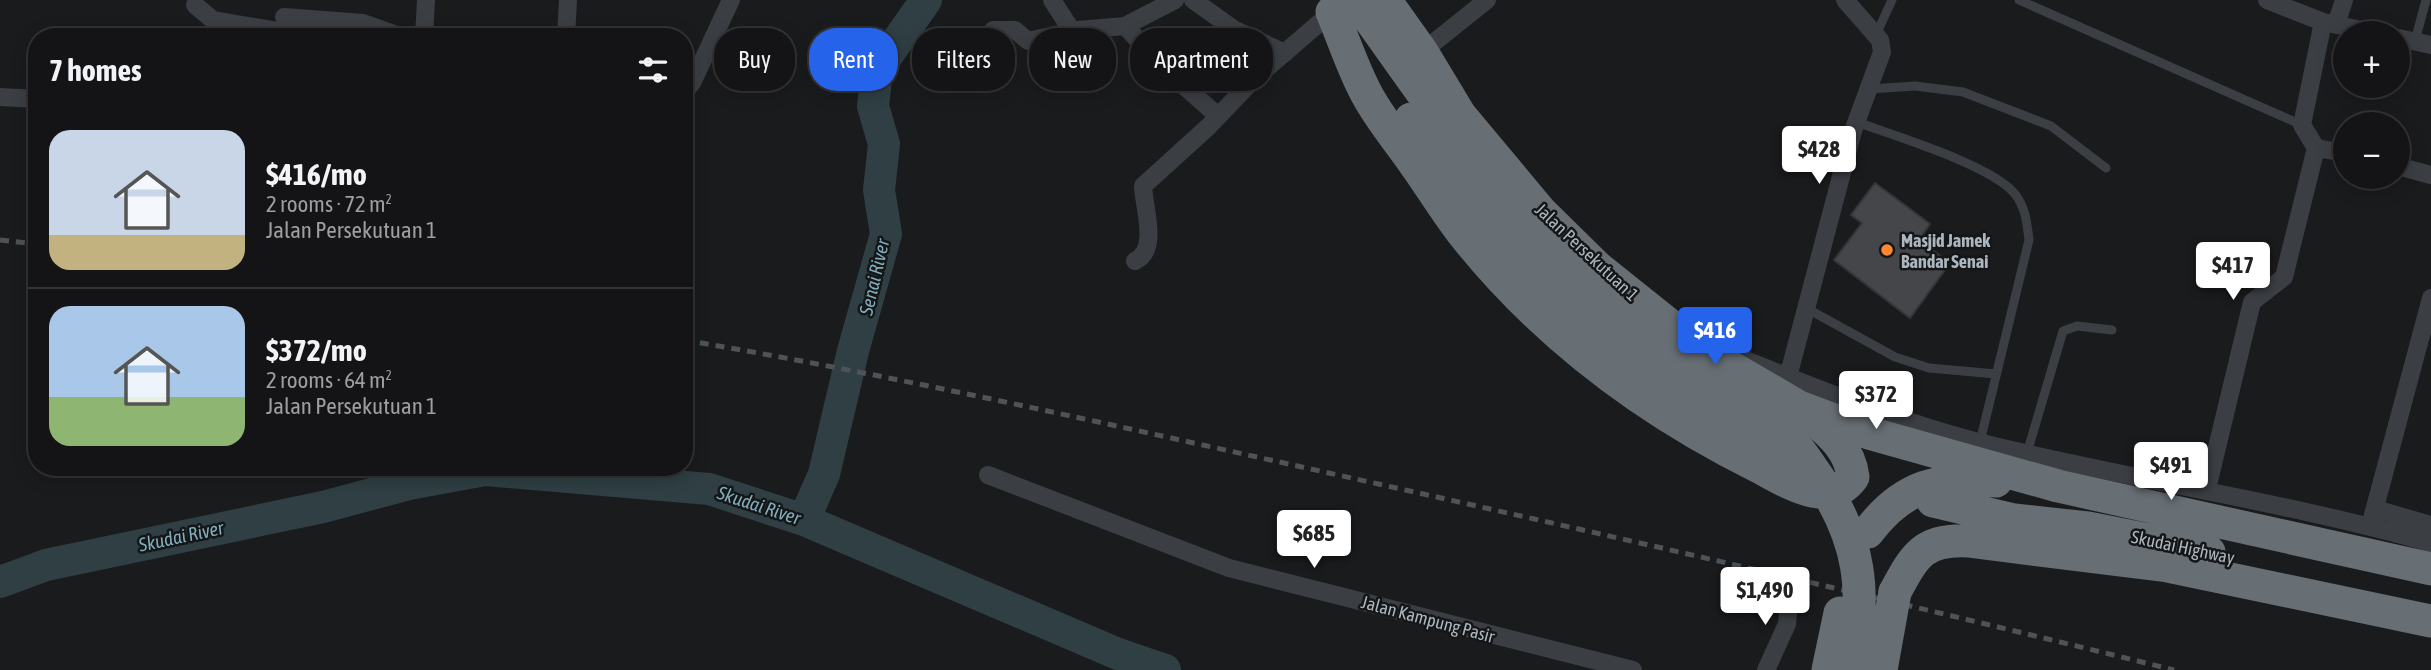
<!DOCTYPE html>
<html lang="en">
<head>
<meta charset="utf-8">
<style>
  :root { --surface:#141416; --page:#1d1d1f; --text:#f1f3f6; --muted:#9d9ea1; --line:#333335; --accent:#2563eb }
  body { margin:0; font-family:"Asap Condensed",sans-serif; background:var(--page); color:var(--text); height:100vh; display:flex; flex-direction:column; font-size:26px; white-space:nowrap }
  * { box-sizing:border-box; margin:0 }
  p { font-size:23px; color:var(--muted) }
  .icon { flex:none; width:38px; height:38px; fill:none; stroke:currentColor; stroke-width:2; stroke-linecap:round; stroke-linejoin:round }
  .map { position:relative; flex:1; overflow:hidden }
  .panel { position:absolute; left:28px; top:28px; width:665px; height:448px; display:flex; flex-direction:column; background:var(--surface); border-radius:28px; box-shadow:0 4px 18px #0003,0 0 0 2px var(--line) }
  .panel>* { flex:none }
  .guide { position:absolute; left:714px; top:28px; width:665px; height:63px; display:flex; gap:14px }
  .tools { position:absolute; left:2333px; top:21px; display:grid; gap:14px }
  .tools a { display:grid; place-items:center; width:77px; height:77px; border-radius:50%; background:var(--surface); box-shadow:0 4px 18px #0003,0 0 0 2px var(--line); font-size:35px }
  .price { position:absolute; translate:-50% -60px; padding:0 16px; border-radius:7px; background:#fff; color:#222; font-size:23px; line-height:46px; filter:drop-shadow(0 2px 4px #0008) }
  .price::after { content:''; position:absolute; left:50%; top:42px; width:21px; height:16px; margin-left:-10px; background:inherit; clip-path:polygon(0 0,100% 0,50% 100%) }
  .price.selected { background:var(--accent); color:#fff }
  ul { padding:0; list-style:none }
  li { display:flex; align-items:center; gap:21px; height:175px; padding:0 21px }
  li+li { border-top:2px solid var(--line) }
  li span { display:grid; place-items:center; flex:none; width:196px; height:140px; border-radius:21px; color:#555 }
  li>.icon { margin-inline-start:auto }
  span .icon { width:84px; height:84px; fill:#fffc; stroke-width:1 }
  li b { font-size:30px }
  h2 { display:flex; justify-content:space-between; align-items:center; height:84px; padding:0 21px; font-size:30px }
  .pill { padding:0 24px; border-radius:28px; background:var(--surface); box-shadow:0 4px 18px #0003,0 0 0 2px var(--line); font-size:24px; line-height:63px }
  .pill.selected { background:var(--accent); color:#fff }
  .map>svg:first-child { display:block }
  .lines { fill:none; stroke-linecap:round; stroke-linejoin:round }
  .river { stroke:#2f3f43; stroke-width:32 }
  .building { fill:#44464a; stroke:#343639; stroke-width:2 }
  .lane { stroke:#3b3e43; stroke-width:9 }
  .street { stroke:#3b3e43; stroke-width:18 }
  .highway { stroke:#676e74; stroke-width:33 }
  .rail { stroke:#4e5358; stroke-width:5; stroke-dasharray:9 7; stroke-linecap:butt }
  .highway-bridge { stroke:#676e74; stroke-width:33 }
  .poi-dot { fill:#ff8731; stroke:#151618; stroke-width:2.5 }
  .labels { text-anchor:middle; dominant-baseline:central; stroke-width:5; stroke-linejoin:round; paint-order:stroke }
  .poi-label { font-size:18px; font-weight:bold; fill:#acb6be; stroke:#151618; text-anchor:start }
  .street-label { font-size:18px; fill:#acb6be; stroke:#151618 }
  .water-label { font-size:19px; font-style:italic; fill:#81aebb; stroke:#151618 }
</style>
</head>
<body>
<div class="map">
<svg width="2431" height="670" viewBox="0 0 2431 670">
  <rect width="100%" height="100%" fill="#1a1b1d"/>
  <g class="lines">
    <path class="river" d="M804 520 824 474 853 351 886 234 879 190 884 144 873 106 877 70 926 0
      M0 582 46 565 323 507 409 484 485 470 709 489 804 520 1118 654 1165 670"/>
  </g>
  <path class="building" d="M1875 183 1930 224 1919 240 1950 263 1910 318 1834 260 1862 223 1851 215Z"/>
  <g class="lines">
    <path class="lane" d="M2019 0 2302 125
      M1876 35 1892 0
      M2415 41 2426 0
      M1870 89 1915 86 1963 92 2051 126 2106 168
      M1857 122C1894 136 1992 165 2015 194 2026 208 2027 224 2029 240L1980 442
      M1806 308 1895 357 1929 368 1996 374
      M2027 453 2063 331 2077 326 2112 330"/>
    <path class="street" d="M1052 0 1072 31
      M1193 0 1235 30 1285 53
      M2267 0 2323 22 2376 33
      M195 5 213 20 284 32
      M284 17 363 23 402 37
      M2336 25 2344 0
      M1125 26 1175 0
      M993 30H1015L1028 41 1078 30 1125 26 1165 69 1218 116
      M424 37 426 0
      M566 37 568 0
      M2398 38 2431 45
      M1422 52 1487 0
      M684 93 693 81 731 0
      M0 97 37 99
      M2316 148 2302 125 2323 22
      M2316 148 2345 153
      M2398 166 2431 175
      M1135 261C1159 250 1144 209 1143 186L1208 127 1253 80 1332 12
      M1743 359C1821 390 1900 422 1982 443 2131 480 2283 501 2431 543
      M1788 377 1853 131 1882 52 1880 40 1845 0
      M988 475 1229 568 1633 670
      M2207 489 2252 302 2284 277 2316 148
      M2375 509 2431 525
      M2370 526 2431 298
      M1766 670 1787 624 1790 590"/>
    <path class="highway" d="M1356 0 1522 233
      M1385 0 1422 52 1460 115 1541 212 1598 268 1698 348 1799 407 1869 433 2058 486 2431 569
      M1332 12C1343 38 1352 66 1365 91 1378 117 1399 141 1416 166 1431 187 1445 210 1461 231 1541 333 1644 410 1759 467 1788 482 1829 510 1853 477 1850 449 1830 433 1809 415
      M1411 119 1478 213 1544 289 1637 367 1727 424 1794 459
      M1933 501 2014 520 2088 528 2209 552
      M1868 532C1903 485 1940 477 1996 481
      M1895 592C1915 555 1923 539 1968 541L2168 566 2431 621
      M1828 670 1840 613"/>
    <path class="rail" d="M0 240 37 244
      M684 340C903 377 1121 427 1338 475 1617 537 1896 601 2174 670"/>
    <path class="highway-bridge" d="M1522 233C1567 277 1610 320 1660 358 1698 386 1744 404 1782 433 1796 443 1806 460 1816 474 1862 540 1866 591 1853 670
      M1881 670 1895 592"/>
  </g>
  <circle class="poi-dot" cx="1887" cy="250" r="7"/>
  <g class="labels">
    <g class="poi-label">
      <text x="1901" y="240">Masjid Jamek<tspan x="1901" dy="21">Bandar Senai</tspan></text>
    </g>
    <g class="street-label">
      <text transform="translate(1587 252) rotate(43)">Jalan Persekutuan 1</text>
      <text transform="translate(2183 547) rotate(12)">Skudai Highway</text>
      <text transform="translate(1428 619) rotate(15)">Jalan Kampung Pasir</text>
    </g>
    <g class="water-label">
      <text transform="translate(874 277) rotate(-77)">Senai River</text>
      <text transform="translate(759 505) rotate(18)">Skudai River</text>
      <text transform="translate(181 536) rotate(-12)">Skudai River</text>
    </g>
  </g>
</svg>
<div class="tools">
<a>+</a>
<a>−</a>
</div>
<b class="price" style="left:1819px;top:186px">$428</b>
<b class="price" style="left:2233px;top:302px">$417</b>
<b class="price selected" style="left:1715px;top:367px">$416</b>
<b class="price" style="left:1876px;top:431px">$372</b>
<b class="price" style="left:2171px;top:502px">$491</b>
<b class="price" style="left:1314px;top:570px">$685</b>
<b class="price" style="left:1765px;top:627px">$1,490</b>
<div class="guide">
<a class="pill">Buy</a>
<a class="pill selected">Rent</a>
<a class="pill">Filters</a>
<a class="pill">New</a>
<a class="pill">Apartment</a>
</div>
<section class="panel">
<h2>7 homes<svg class="icon" aria-label="filters" viewBox="0 0 24 24"><path d="M4 7h16M4 17h16"/><circle cx="9" cy="7" r="2"/><circle cx="15" cy="17" r="2"/></svg></h2>
<ul>
<li><span style="background:linear-gradient(#c9d6e8 75%,#c2b280 0)"><svg class="icon" aria-label="home" viewBox="0 0 24 24"><path d="M3 11l9-7 9 7M6 9v11h12V9"/></svg></span><div><b>$416/mo</b><p>2 rooms · 72 m²</p><p>Jalan Persekutuan 1</p></div></li>
<li><span style="background:linear-gradient(#a9c7e8 65%,#8fb573 0)"><svg class="icon" aria-label="home" viewBox="0 0 24 24"><path d="M3 11l9-7 9 7M6 9v11h12V9"/></svg></span><div><b>$372/mo</b><p>2 rooms · 64 m²</p><p>Jalan Persekutuan 1</p></div></li>
</ul>
</section>
</div>
</body>
</html>
